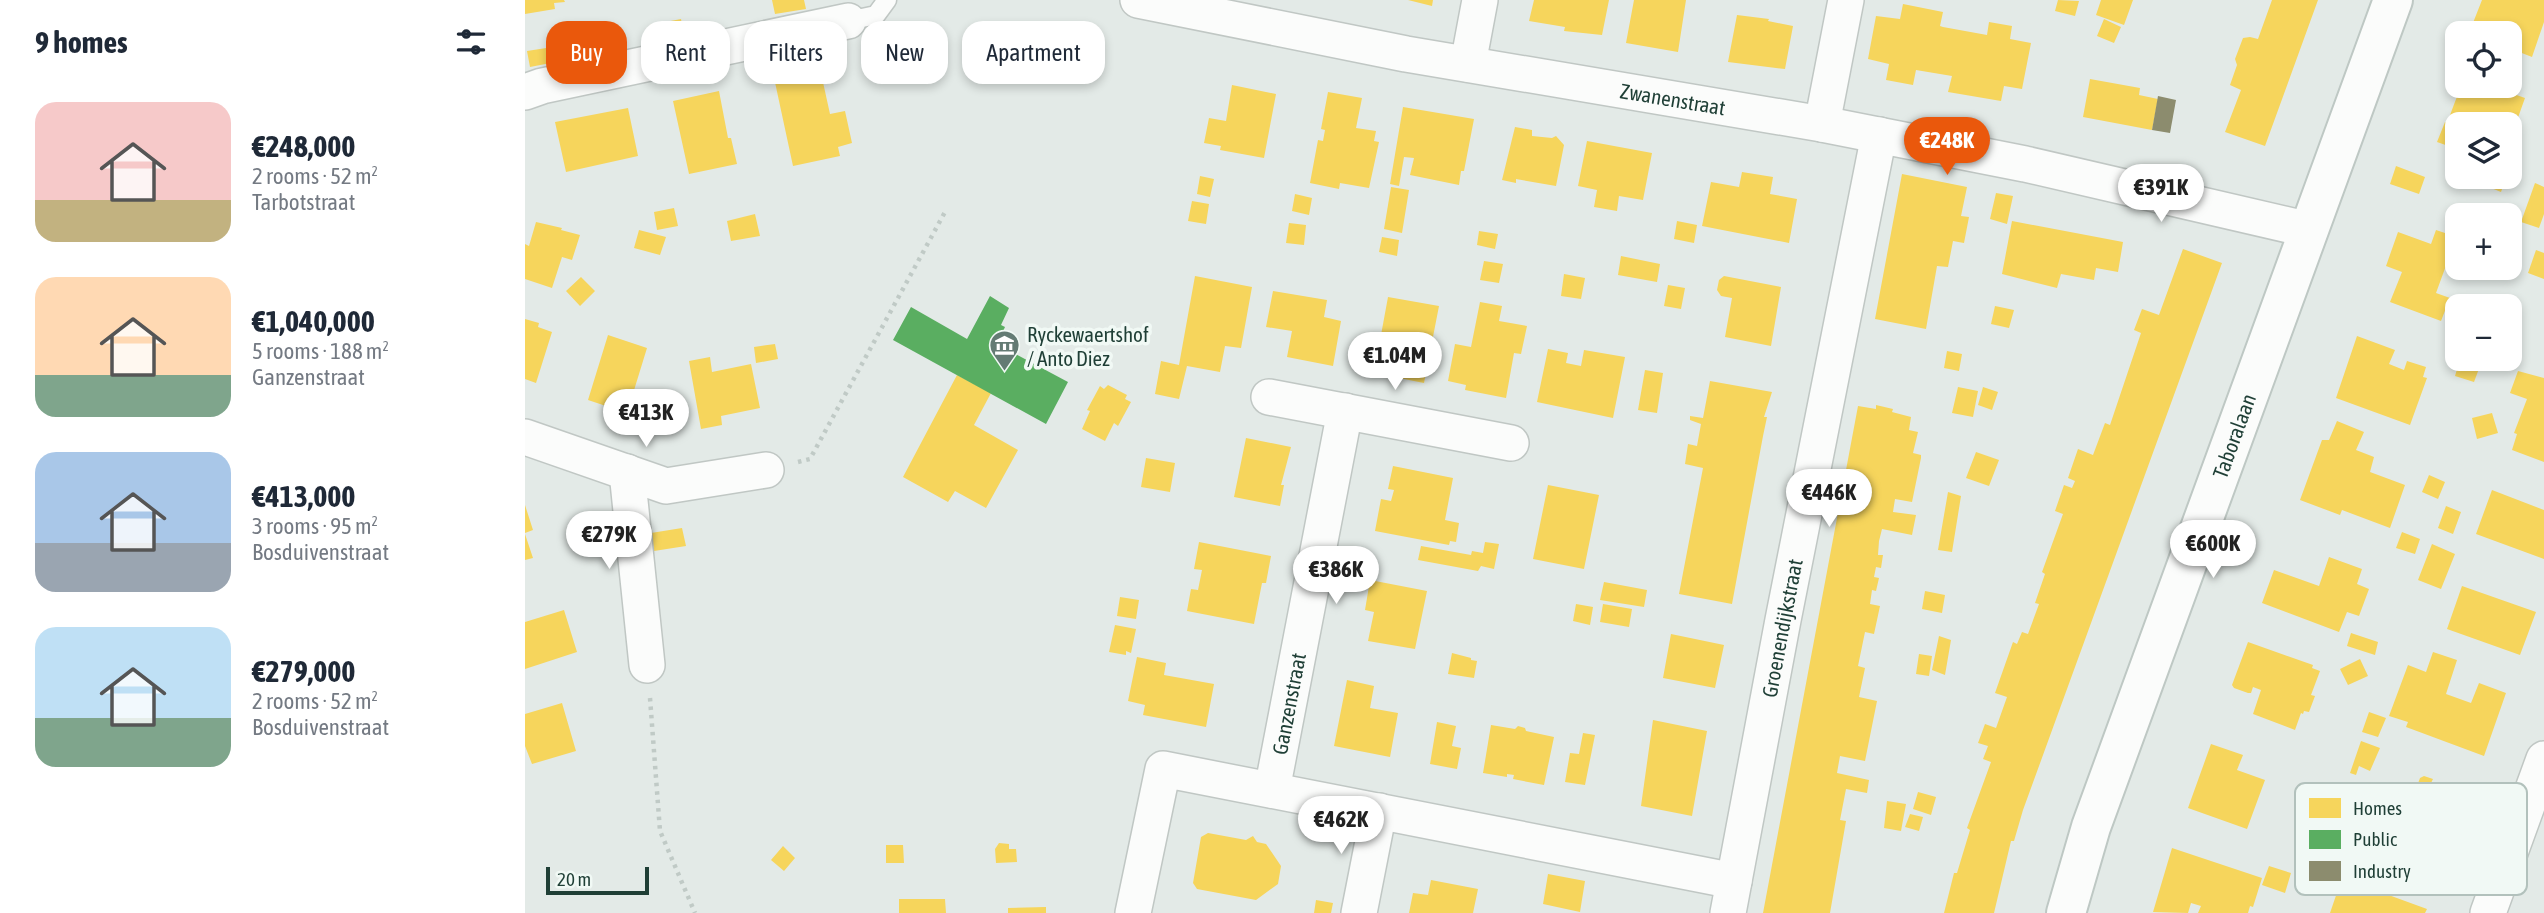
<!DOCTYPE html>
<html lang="en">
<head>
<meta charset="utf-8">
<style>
  :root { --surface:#fff; --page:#f6f6f7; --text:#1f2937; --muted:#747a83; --accent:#ea580c }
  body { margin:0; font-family:"Asap Condensed",sans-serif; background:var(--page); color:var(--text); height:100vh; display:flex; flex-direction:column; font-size:26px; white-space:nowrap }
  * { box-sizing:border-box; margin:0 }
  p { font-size:23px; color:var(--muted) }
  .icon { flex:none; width:38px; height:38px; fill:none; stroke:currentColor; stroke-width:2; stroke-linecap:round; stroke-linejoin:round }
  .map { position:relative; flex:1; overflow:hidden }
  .side { display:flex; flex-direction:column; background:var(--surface); width:525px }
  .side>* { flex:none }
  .hud { position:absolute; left:21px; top:21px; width:665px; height:63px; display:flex; gap:14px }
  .fabs { position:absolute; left:1920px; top:21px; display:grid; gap:14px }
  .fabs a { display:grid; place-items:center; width:77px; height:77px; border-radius:14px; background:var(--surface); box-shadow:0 4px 10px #0003; font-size:35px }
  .scale { position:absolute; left:21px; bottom:18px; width:103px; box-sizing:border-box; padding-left:7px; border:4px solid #1f3f36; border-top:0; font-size:19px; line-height:24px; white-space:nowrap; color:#1f3f36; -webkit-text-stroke:5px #f1f9f5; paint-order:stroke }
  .price { position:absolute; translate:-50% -60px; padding:0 16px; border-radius:24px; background:#fff; color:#222; font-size:23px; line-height:46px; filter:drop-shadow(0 2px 4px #0008) }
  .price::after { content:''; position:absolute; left:50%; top:42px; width:21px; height:16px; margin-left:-10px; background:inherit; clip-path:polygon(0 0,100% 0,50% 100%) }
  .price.active { background:var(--accent); color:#fff }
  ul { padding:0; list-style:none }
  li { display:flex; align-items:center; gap:21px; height:175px; padding:0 35px }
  li span { display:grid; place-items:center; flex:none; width:196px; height:140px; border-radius:21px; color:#555 }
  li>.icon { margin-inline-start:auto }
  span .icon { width:84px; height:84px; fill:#fffc; stroke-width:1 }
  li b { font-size:30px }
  h2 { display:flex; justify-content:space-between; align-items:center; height:84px; padding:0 35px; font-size:30px }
  .chip { padding:0 24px; border-radius:21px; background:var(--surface); box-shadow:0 4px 10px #0003; font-size:24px; line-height:63px }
  .chip.active { background:var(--accent); color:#fff }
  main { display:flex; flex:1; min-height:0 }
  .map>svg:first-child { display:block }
  .homes { fill:#f6d55c }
  .public { fill:#5aae61 }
  .industry { fill:#8c8c6e }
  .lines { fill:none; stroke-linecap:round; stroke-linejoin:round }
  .lane-casing { stroke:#c0c7c4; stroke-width:21 }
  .street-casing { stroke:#c0c7c4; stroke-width:38 }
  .secondary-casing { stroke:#bec8c4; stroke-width:42 }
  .path { stroke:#c0cac6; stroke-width:4.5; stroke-dasharray:3.5 5; stroke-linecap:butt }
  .lane { stroke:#fbfcfb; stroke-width:18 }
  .street { stroke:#fbfcfb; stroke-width:35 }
  .secondary { stroke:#fbfcfb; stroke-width:38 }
  .labels { text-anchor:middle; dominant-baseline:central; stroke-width:7; stroke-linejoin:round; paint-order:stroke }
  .street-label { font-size:21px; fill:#1f3f36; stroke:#f1f9f5 }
  .poi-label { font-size:21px; fill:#1f3f36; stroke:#f1f9f5; text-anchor:start }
  .key { fill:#f1f9f5; stroke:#b2c1bc; stroke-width:2 }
  .key-label { font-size:19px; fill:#1f3f36 }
</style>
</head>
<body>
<main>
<section class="side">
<h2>9 homes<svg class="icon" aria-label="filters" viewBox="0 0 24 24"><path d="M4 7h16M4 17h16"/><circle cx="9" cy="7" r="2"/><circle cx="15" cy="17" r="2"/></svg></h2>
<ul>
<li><span style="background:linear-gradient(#f6c9c9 70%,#c2b280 0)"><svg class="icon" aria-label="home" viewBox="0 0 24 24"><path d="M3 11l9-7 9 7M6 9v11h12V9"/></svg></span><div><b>€248,000</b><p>2 rooms · 52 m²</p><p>Tarbotstraat</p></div></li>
<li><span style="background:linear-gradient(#ffd9b3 70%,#7fa58c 0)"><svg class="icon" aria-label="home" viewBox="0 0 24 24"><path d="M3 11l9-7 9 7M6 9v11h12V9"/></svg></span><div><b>€1,040,000</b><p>5 rooms · 188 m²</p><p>Ganzenstraat</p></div></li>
<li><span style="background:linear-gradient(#a9c7e8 65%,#9aa5b1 0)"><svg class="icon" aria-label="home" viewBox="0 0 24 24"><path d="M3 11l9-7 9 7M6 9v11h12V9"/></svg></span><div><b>€413,000</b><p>3 rooms · 95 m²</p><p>Bosduivenstraat</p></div></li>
<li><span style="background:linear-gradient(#bfe0f5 65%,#7fa58c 0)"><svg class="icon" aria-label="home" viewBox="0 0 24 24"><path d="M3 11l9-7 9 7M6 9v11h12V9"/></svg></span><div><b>€279,000</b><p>2 rooms · 52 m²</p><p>Bosduivenstraat</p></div></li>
</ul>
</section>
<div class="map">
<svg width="2019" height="913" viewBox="0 0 2019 913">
  <rect width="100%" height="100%" fill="#e3eae7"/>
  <path class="homes" d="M0 0H39L40 2 29 3 30 9 0 14Z
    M247 0H279L281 9 250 14Z
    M883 0H908L907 6Z
    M1009 0H1084L1077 35 1039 31 1040 27 1004 21Z
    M1109 0H1161L1153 52 1101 43Z
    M1533 0 1554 1 1550 16 1530 11Z
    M1576 0H1608L1599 25 1571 15Z
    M1747 0H1793L1740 146 1700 132 1716 90 1705 85 1712 65 1710 59 1718 38 1725 37 1733 39Z
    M1957 0H2019V22L2007 57 1984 48V33H1944Z
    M1378 4 1418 12 1415 26 1418 27 1462 35 1464 22 1487 26 1485 39 1506 43 1497 89 1479 86 1476 101 1423 92 1427 76 1391 70 1388 85 1361 80 1364 64 1343 59 1351 16 1375 19Z
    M1212 15 1244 19 1243 21 1268 26 1260 69 1203 62Z
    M156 19 159 35 128 40 125 25Z
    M1579 19 1596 27 1589 43 1572 36Z
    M34 46 36 61 5 67 2 51Z
    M294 64 305 114 320 111 327 143 313 147 315 156 268 166 248 73Z
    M1565 79 1615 88 1614 95 1633 99 1627 130 1558 117Z
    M707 85 751 94 739 158 695 150 696 146 679 143 684 118 701 121Z
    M1936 86H1966L2000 98 1985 140 1984 124H1932V149L1912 142 1920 122 1926 124 1929 116 1925 115Z
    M194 91 203 138H206L212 164 164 174 148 101Z
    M803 92 837 98 831 128 851 131 849 141 854 142 844 188 815 183 814 189 785 183 793 140 798 141 800 130 796 129Z
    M878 107 949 119 939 171H936L934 185 885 175 889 158 879 157 874 186 865 184Z
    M103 108 113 156 41 172 30 122Z
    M990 127 1007 130V136L1027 138 1031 136 1039 145 1031 186 991 179V183L977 180Z
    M1062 141 1127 153 1118 200 1094 196 1092 211 1069 207 1072 190 1053 186Z
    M1984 141 1993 144 1985 167H1984Z
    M1871 166 1900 177 1894 194 1865 184Z
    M1217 172 1248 177 1245 194 1272 199 1264 243 1177 226 1186 182 1214 187Z
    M1377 174 1442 187 1436 216 1444 217 1439 243 1428 241 1423 267 1412 266 1401 329 1350 319Z
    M675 176 689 179 685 197 672 194Z
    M1939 177H1981L1976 192Z
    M2010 183 2019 187V214L2014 228 1996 222Z
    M866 187 884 190 877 233 859 229Z
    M1471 193 1488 196 1482 224 1465 219Z
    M770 194 787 198 784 215 767 211Z
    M667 201 684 204 681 224 663 221Z
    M149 208 153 226 132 230 129 212Z
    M230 214 235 236 206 241 202 221Z
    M1152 221 1172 225 1169 243 1149 239Z
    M1487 221 1598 242 1593 272 1571 268 1569 280 1536 274 1532 288 1477 274Z
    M11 222 37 228 36 230 55 235 47 260 37 257 27 288 0 279V244L4 246Z
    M764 223 781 225 779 245 761 243Z
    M114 230 141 237 135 255 109 248Z
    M1911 230 1932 237V254L1926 252 1911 293 1925 298 1916 321 1865 302 1877 272 1861 266 1873 232 1906 244Z
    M954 231 973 234 970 249 952 245Z
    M857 237 874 240 872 256 854 252Z
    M1658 249 1697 263 1498 810 1489 841H1486L1469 913H1419L1429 873H1432L1445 830 1442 828 1466 762 1458 759 1463 746 1453 743 1460 724 1471 728 1482 697 1470 693 1488 642 1492 644 1497 632 1503 634 1514 604 1510 603 1520 574 1517 572 1538 514 1530 511 1539 485 1547 488 1550 481 1543 478 1553 449 1568 455 1580 423 1585 425 1616 333 1609 330 1617 309 1634 315Z
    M2011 250 2019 253V279L2003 273Z
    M1096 256 1135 264 1132 282 1093 275Z
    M959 261 978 264 974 283 955 280Z
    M1039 274 1060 278 1056 299 1036 296Z
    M670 276 727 287 716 348 700 346 695 372 662 366 654 399 630 394 636 361 654 365Z
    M1199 276 1256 287 1246 346 1200 337 1207 298 1196 296 1192 290 1194 280Z
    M56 277 70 291 55 306 41 291Z
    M1143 285 1160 288 1156 309 1139 306Z
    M748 291 802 300 799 317 816 321 808 366 762 357 767 331 741 327Z
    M863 297 914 306 899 383 849 373Z
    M955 302 977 306 974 321 1002 326 996 354 989 353 981 398 940 390 941 385 923 381 930 344 946 347Z
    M1470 306 1489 310 1484 328 1466 324Z
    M0 319 14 323 13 327 27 332 11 383 0 379Z
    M83 335 122 348 102 413 63 400Z
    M1832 336 1870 350 1864 364 1879 370 1882 361 1901 367 1898 377 1902 378 1885 425 1811 398Z
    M250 344 253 359 231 363 229 347Z
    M1023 349 1043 353 1041 363 1056 366 1059 350 1100 357 1088 418 1012 402Z
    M1422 351 1437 354 1434 371 1419 368Z
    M185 357 187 372 226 364 235 408 196 416 197 425 176 429 164 361Z
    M1935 359 1955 366 1949 382 1930 376Z
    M1120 370 1138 373 1132 413 1113 410Z
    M1993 371 2019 378V462L1987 450 1992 434 1989 433 2002 399 1985 393Z
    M432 375 466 393 449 425 493 450 461 508 430 491 423 502 378 477Z
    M1185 381 1247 392 1239 417H1242L1238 436 1207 604 1154 594 1178 468 1160 464 1163 444 1172 446 1176 424 1165 420V416L1178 418Z
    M583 385 602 395 600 399 606 402 593 426 589 423 580 441 557 429 565 411 562 410 575 386 579 389Z
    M1433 387 1453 391 1448 417 1427 413Z
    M1458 387 1473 392 1467 410 1453 405Z
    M1351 405 1368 409 1367 412 1386 417 1384 430 1393 432 1388 453 1396 455V458L1387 502 1370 499 1368 512 1391 515 1387 535 1357 529 1354 541 1353 555H1358L1356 568 1351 567 1349 577 1354 578 1351 591 1347 590 1345 604 1355 606 1349 634 1340 632 1333 666 1340 668 1334 697 1352 701 1340 761 1315 756 1312 773 1344 780 1342 793 1321 789 1315 820 1321 821 1305 913H1238L1333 406 1351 409Z
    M1967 413 1973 433 1952 439 1947 418Z
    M1812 421 1839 432 1831 450 1849 457 1845 472 1880 485 1865 528 1817 510 1815 515 1775 500 1797 440H1804Z
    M721 438 766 447 756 485H759L755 506 709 497Z
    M1451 452 1474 460 1464 486 1441 478Z
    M621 458 650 463 645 492 616 487Z
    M868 466 928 478 920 520 934 523 931 542 925 541 924 545 850 531 856 499 866 501 869 490 863 489Z
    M1904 475 1920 482 1913 499 1897 492Z
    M1023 485 1074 495 1059 569 1008 559Z
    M1967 490 2019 510V559L1951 534Z
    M1423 492 1436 496 1427 552 1413 550Z
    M0 505 8 530 0 533Z
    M1921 506 1936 512 1928 534 1913 528Z
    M157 528 161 546 129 551 126 533Z
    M1877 532 1895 539 1890 554 1871 548Z
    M0 534 8 558 0 560Z
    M674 542 746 556 741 583H737L729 624 662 611 666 589 673 590 677 570 669 569Z
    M960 542 974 544 969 569 956 566 953 571 893 560 896 546 946 555 947 551 958 553Z
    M1907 544 1930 554 1916 589 1893 580Z
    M1804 557 1837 569 1832 584 1844 589 1834 616 1822 612 1814 632 1737 603 1749 570 1794 586Z
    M845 580 902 591 890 649 843 641 849 612 840 610Z
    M1079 582 1122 590 1119 607 1075 600Z
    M1937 586 2011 612 1995 655 1922 629Z
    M1400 591 1420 595 1417 613 1397 609Z
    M595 597 614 600 611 619 592 616Z
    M1051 604 1068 607 1065 625 1048 621Z
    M1078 604 1107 609 1104 627 1075 622Z
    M39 610 52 652 0 669V622Z
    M590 625 611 629 606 653 601 651V655L584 652Z
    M1826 633 1853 642 1850 655 1822 646Z
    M1146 634 1199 645 1190 688 1138 678Z
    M1414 636 1426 640 1420 675 1407 670Z
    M1723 642 1788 665 1787 668 1795 671 1786 695 1790 696 1784 712 1779 711 1778 714 1776 713 1770 730 1728 714 1736 690 1728 687 1726 693H1723L1709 688 1707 685Z
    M1908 652 1932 660 1921 694 1946 703 1954 683 1981 693 1959 756 1881 727 1883 722 1864 716 1883 665 1901 672Z
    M927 653 946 658V660L952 661 949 678 923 674Z
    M1394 654 1407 656 1404 676 1391 674Z
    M612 657 641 663 639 675 689 684 681 727 618 715 620 705 603 701Z
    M1835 659 1843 676 1823 685 1815 669Z
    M822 680 849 686 845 708 873 713 865 757 809 746Z
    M37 703 51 751 7 764 0 746V714Z
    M1844 712 1861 718 1853 737 1837 732Z
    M1128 720 1182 731 1167 816 1116 806Z
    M912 722 931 726 927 746 936 748 932 769 905 764Z
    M966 725 990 729 993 726 1000 728 1001 731 1029 737 1019 785 988 779 989 775 982 774V777L958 773Z
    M1058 733 1070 735 1060 785 1040 782 1045 753 1054 754Z
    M1836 741 1855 748 1845 771 1834 766 1831 775 1825 773Z
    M1686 744 1718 755 1712 770 1740 780 1722 829 1663 808Z
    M1899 776 1908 779 1906 783 1945 797 1924 853 1917 851 1912 866 1881 855 1887 840 1884 839 1891 819 1881 816 1895 778Z
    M1393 792 1411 797 1406 815 1388 809Z
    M1362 801 1381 804 1376 831 1359 828Z
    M1385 814 1398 817 1394 831 1380 827Z
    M683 833 721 840 728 836 732 842 741 844 756 866 753 884 731 900 672 889 668 883 676 837Z
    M474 843 484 844V849H491L492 862 471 863 470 849Z
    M361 845H378L379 863H361Z
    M258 846 270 858 259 871 246 860Z
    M1647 848 1737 878 1728 907 1725 906 1723 913H1673L1676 906 1666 903 1663 913 1628 912Z
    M1744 866 1766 873 1760 893 1737 885Z
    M1023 874 1060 881 1055 912 1018 904Z
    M1817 878 1902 909 1900 913H1805Z
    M906 880 953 889 948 913H884L888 893 903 895Z
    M374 899H420L421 913H374Z
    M791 900 808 903 806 913H789Z
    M521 907V913H483V908Z"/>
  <path class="public" d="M465 296 484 308 476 325 480 327 472 344 543 382 521 424 368 340 386 307 442 339Z"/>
  <path class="industry" d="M1633 96 1651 100 1645 133 1627 130Z"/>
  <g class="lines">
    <defs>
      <path id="lane" d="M323 21 351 15 362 0"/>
      <g id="street">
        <path id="s1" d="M613 0 881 54 1297 124 1500 164 1785 230"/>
        <path d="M943 64 955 0"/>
        <path d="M0 92 17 86 323 21"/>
        <path d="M1297 124 1321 0"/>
        <path d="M744 397 986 443"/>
        <path d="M0 437 141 486 241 470"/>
        <path d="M102 472 122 665"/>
        <path id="s2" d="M747 790 820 411"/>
        <path d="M608 913 638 769 1209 881"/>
        <path d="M834 913 854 811"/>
        <path id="s3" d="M1203 913 1258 620 1354 135"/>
        <path d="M1963 913 2019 759"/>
      </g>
      <g id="secondary">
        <path id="s4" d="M1541 913 1566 827 1868 0"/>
      </g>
    </defs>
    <use href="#lane" class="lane-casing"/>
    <use href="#street" class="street-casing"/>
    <use href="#secondary" class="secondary-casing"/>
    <path class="path" d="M273 462 285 459 420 212
      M125 698 135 831 170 913"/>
    <use href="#lane" class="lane"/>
    <use href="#street" class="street"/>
    <use href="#secondary" class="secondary"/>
  </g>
  <defs>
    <symbol id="museum-pin" viewBox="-11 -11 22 30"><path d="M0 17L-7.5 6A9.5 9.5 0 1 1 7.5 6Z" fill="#647b74" stroke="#f1f9f5"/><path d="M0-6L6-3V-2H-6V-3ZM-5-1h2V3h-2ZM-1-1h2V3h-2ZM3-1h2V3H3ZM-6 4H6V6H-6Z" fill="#fff"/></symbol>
  </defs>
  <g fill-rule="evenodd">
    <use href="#museum-pin" x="462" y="328" width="35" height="47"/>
  </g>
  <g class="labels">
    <g class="street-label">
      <text stroke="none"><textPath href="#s1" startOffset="544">Zwanenstraat</textPath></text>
      <text stroke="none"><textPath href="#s4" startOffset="506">Taboralaan</textPath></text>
      <text stroke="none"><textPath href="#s3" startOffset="290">Groenendijkstraat</textPath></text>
      <text stroke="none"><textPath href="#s2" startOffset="88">Ganzenstraat</textPath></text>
    </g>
    <g class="poi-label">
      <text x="502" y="334">Ryckewaertshof<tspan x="502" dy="24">/ Anto Diez</tspan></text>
    </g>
  </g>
  <rect x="1770" y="783" width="232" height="112" rx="10" class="key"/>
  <rect x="1784" y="798" width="32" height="20" fill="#f6d55c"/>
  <rect x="1784" y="830" width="32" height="19" fill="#5aae61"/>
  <rect x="1784" y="861" width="32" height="20" fill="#8c8c6e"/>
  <g class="key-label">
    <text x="1828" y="815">Homes</text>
    <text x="1828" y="846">Public</text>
    <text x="1828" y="878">Industry</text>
  </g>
</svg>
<div class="fabs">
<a><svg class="icon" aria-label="locate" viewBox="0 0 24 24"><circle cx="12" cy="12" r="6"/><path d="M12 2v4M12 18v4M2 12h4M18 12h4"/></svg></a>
<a><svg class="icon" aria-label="layers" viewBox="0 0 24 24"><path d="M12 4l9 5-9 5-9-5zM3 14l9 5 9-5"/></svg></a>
<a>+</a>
<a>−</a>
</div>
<div class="scale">20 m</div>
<b class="price active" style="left:1422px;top:177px">€248K</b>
<b class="price" style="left:1636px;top:224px">€391K</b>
<b class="price" style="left:870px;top:392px">€1.04M</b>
<b class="price" style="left:121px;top:449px">€413K</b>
<b class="price" style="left:1304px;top:529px">€446K</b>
<b class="price" style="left:84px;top:571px">€279K</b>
<b class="price" style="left:1688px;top:580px">€600K</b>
<b class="price" style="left:811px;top:606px">€386K</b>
<b class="price" style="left:816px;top:856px">€462K</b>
<div class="hud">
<a class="chip active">Buy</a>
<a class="chip">Rent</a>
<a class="chip">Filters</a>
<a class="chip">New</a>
<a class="chip">Apartment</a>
</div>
</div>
</main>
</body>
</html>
